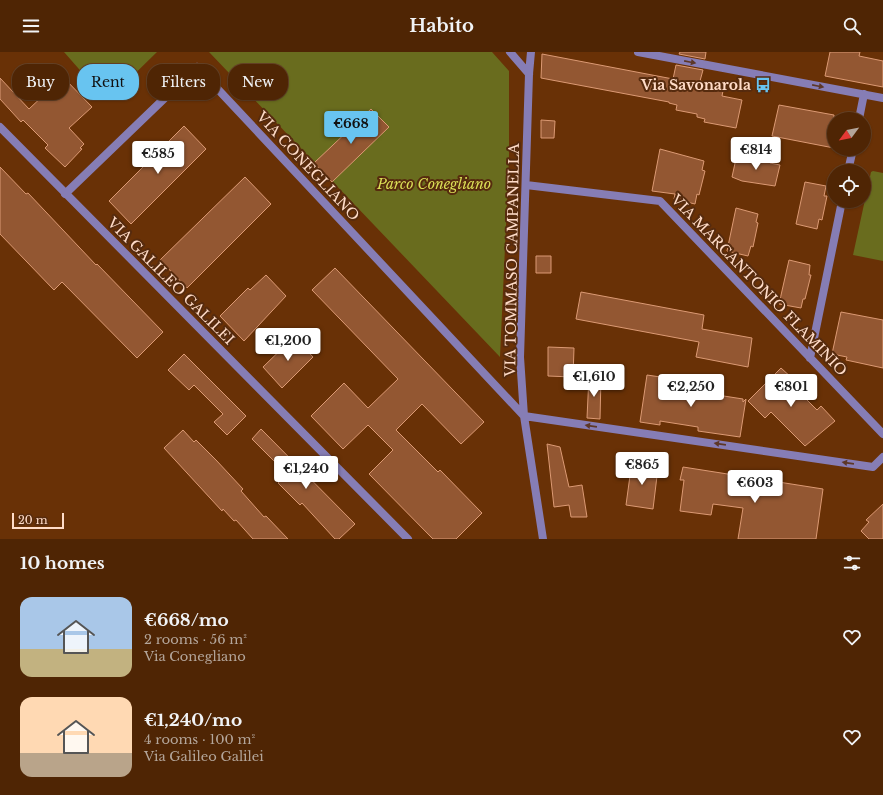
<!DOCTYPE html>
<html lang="en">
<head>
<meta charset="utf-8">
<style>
  :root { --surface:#4f2504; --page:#552d0e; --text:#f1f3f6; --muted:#b3a59a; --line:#664226; --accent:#68c4f0 }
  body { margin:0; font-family:"Libre Baskerville",serif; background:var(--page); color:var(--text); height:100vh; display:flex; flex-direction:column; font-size:15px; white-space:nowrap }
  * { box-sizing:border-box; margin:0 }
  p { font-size:13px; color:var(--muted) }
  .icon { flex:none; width:22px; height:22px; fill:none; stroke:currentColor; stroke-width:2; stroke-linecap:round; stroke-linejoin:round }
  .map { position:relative; height:487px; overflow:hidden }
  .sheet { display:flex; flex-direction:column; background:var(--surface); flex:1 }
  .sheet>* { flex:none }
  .guide { position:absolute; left:12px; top:12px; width:400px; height:36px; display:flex; gap:8px }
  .needle { width:26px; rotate:238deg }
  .buttons { position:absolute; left:827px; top:60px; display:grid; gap:8px }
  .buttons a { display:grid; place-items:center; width:44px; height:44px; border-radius:50%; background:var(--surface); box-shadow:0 1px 3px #0004,0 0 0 1px var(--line); font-size:20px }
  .scale { position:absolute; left:12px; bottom:10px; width:52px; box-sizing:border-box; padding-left:4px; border:2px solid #ffdcc8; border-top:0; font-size:11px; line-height:14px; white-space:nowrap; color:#ffdcc8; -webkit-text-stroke:3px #562b0e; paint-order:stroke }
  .price { position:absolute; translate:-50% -34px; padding:0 9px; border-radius:4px; background:#fff; color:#222; font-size:13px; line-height:26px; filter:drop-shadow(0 1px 2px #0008) }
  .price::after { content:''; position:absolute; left:50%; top:24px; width:12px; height:9px; margin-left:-6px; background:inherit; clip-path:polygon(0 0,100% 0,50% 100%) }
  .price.active { background:var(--accent); color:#111 }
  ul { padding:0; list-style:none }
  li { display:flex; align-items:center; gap:12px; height:100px; padding:0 20px }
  li span { display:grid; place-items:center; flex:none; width:112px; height:80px; border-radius:12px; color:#555 }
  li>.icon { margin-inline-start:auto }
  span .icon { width:48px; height:48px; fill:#fffc; stroke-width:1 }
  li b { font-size:17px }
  h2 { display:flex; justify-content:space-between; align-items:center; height:48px; padding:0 20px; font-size:17px }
  .chip { padding:0 14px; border-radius:16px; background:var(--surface); box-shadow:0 1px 3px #0004,0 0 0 1px var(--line); font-size:14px; line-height:36px }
  .chip.active { background:var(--accent); color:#111 }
  header { display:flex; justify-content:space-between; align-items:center; height:52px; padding:0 20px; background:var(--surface); font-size:18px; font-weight:700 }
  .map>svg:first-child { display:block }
  .green { fill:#696c1e }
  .building { fill:#935732; stroke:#dc9a74 }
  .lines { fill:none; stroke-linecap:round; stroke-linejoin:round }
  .street { stroke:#867db5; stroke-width:8 }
  .oneway { fill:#5d3727 }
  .labels { text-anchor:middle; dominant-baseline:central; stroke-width:4; stroke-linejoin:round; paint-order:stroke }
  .poi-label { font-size:14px; font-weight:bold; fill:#ffdcc8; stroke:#562b0e; text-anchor:end }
  .street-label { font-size:14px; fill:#ffdcc8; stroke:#562b0e }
  .park-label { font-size:14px; font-style:italic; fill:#dade56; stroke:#562b0e }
</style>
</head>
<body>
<header><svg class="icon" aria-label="menu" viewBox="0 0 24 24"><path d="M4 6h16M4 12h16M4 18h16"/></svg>Habito<svg class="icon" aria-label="search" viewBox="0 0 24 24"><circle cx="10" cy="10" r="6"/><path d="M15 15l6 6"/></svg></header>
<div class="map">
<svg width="883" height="487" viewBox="0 0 883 487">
  <rect width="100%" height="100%" fill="#693106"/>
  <path class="green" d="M64 0H157L107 49Z
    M209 0H492L509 19V107L500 305Z
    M873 119 883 121V209L853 203 871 120Z"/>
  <path class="building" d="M680 0H706L705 7 679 2Z
    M830 0H860L859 4 883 9V35L825 24Z
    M542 2 673 27 676 13 703 18 700 29 724 34 722 44 742 48 736 76 704 70 705 67 697 65V62L676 58 677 53 669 51V50L541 26Z
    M63 25 92 55 69 76 84 92 80 96 82 97 65 115 45 96 48 93 23 68 21 70 0 47V26L29 57Z
    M779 53 834 63V96L772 84Z
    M371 57 389 75 332 130 314 111Z
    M541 68 555 69 554 86H541Z
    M184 74 206 97 131 172 109 149Z
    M660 97 704 109 702 118 705 119 699 143 697 142 695 152 674 147 675 142 652 139Z
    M737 102 771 109 770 111 780 113 775 134 742 129 732 125Z
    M0 115 26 142 28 141 96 213 97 212 163 280 137 306 62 230 54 238 0 182Z
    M245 125 271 152 187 236 160 208Z
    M805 130 826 134 824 144H827L822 168 819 167 817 177 796 172Z
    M736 156 758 162 756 170 758 171 753 195 751 194 748 204 727 199Z
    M536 204H551V221H536Z
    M789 208 810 213 809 223H811L805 247H803L801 256 779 252Z
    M335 216 484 370 461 392 422 352 396 378 438 420 440 418 482 461 456 487H433L369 422 393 398 368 373 343 397 311 364 344 331 368 356 398 327 312 238Z
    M266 223 286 244 244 289 220 264 248 236 250 238Z
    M581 240 704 263 702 277 752 286 748 315 696 305 699 290 576 267Z
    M841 260 883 268V316L846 308 847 305 832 302Z
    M294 285 313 305 282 336 263 315Z
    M548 295 574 296 573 325 548 324Z
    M184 302 246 364 227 383 214 370 223 362 194 333 189 338 168 318Z
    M781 316 793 327 790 331 817 358 821 354 835 369 805 394 771 360 765 366 748 349Z
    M647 323 674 327 672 336 743 347V350L746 347 740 385 698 379V375L660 369V373L640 370Z
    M589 324 601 325 600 367 587 366Z
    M261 377 355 472 339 487H335L302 451 300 453 278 431 287 422 252 387Z
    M183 378 194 390 196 388 216 408 243 437 241 439 264 465 266 464 288 487H253L236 468 234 469 223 457 222 459 164 396Z
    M547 392 560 395 569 435 582 433 587 465H571L569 453 554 455Z
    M632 409 655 412 653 424H657L653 457 626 453Z
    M683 415 823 437 816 487H738L743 456 713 452 711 463 680 459 684 428H680Z
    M883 452V487H869L861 479 869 470 866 468Z"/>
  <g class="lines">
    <path class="street" d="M510 0 529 22
      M531 0 529 22 520 305 524 364 543 487
      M638 0 883 46
      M859 67 864 42
      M0 75 408 487
      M848 119 853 97
      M526 133 660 149 883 382
      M65 142 197 15 524 364 873 415 883 405
      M810 306 842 149"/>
  </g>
  <defs><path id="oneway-solid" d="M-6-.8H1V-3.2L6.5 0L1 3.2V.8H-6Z"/></defs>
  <g class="oneway">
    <use href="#oneway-solid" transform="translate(690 10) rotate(11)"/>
    <use href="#oneway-solid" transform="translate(818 34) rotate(11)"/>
    <use href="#oneway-solid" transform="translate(591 374) rotate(-172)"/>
    <use href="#oneway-solid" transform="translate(720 392) rotate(-172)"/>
    <use href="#oneway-solid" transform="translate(848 411) rotate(-172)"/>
  </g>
  <defs>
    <symbol id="bus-bare" viewBox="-9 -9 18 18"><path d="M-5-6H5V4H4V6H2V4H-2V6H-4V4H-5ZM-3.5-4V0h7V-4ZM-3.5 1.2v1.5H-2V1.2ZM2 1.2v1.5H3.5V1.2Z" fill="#68c4f0" stroke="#562b0e" stroke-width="2.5" paint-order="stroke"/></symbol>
  </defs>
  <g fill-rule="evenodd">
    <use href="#bus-bare" x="752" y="22" width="22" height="22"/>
  </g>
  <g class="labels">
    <g class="poi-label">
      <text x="751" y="33">Via Savonarola</text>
    </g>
    <g class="street-label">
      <text transform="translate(308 114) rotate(47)">VIA CONEGLIANO</text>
      <text transform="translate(512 208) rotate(-89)">VIA TOMMASO CAMPANELLA</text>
      <text transform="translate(171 229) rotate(45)">VIA GALILEO GALILEI</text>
      <text transform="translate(759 233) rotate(46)">VIA MARCANTONIO FLAMINIO</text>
    </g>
    <g class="park-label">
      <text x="434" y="132">Parco Conegliano</text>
    </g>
  </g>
</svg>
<div class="buttons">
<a><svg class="needle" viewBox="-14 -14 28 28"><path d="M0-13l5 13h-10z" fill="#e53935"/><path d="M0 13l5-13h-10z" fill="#b3a59a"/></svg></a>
<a><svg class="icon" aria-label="locate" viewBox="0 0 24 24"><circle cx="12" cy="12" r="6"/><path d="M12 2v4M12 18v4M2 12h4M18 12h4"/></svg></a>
</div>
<div class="scale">20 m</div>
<b class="price active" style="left:351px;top:93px">€668</b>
<b class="price" style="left:756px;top:119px">€814</b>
<b class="price" style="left:158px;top:123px">€585</b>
<b class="price" style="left:288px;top:310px">€1,200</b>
<b class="price" style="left:594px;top:346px">€1,610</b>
<b class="price" style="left:691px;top:356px">€2,250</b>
<b class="price" style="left:791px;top:356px">€801</b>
<b class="price" style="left:642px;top:434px">€865</b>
<b class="price" style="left:306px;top:438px">€1,240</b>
<b class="price" style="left:755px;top:452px">€603</b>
<div class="guide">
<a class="chip">Buy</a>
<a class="chip active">Rent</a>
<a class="chip">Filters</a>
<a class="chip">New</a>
</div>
</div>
<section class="sheet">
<h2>10 homes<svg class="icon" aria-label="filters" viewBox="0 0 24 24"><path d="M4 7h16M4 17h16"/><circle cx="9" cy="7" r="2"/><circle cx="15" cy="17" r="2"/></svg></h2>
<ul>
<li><span style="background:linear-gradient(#a9c7e8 65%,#c2b280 0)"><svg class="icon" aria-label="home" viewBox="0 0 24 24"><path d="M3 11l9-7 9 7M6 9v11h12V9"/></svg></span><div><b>€668/mo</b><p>2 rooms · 56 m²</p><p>Via Conegliano</p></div><svg class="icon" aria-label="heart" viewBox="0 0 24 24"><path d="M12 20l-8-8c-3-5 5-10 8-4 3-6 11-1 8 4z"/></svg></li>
<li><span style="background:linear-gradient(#ffd9b3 70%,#b9a48a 0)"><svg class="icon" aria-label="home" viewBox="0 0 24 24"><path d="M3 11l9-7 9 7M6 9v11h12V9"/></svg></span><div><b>€1,240/mo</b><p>4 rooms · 100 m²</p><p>Via Galileo Galilei</p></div><svg class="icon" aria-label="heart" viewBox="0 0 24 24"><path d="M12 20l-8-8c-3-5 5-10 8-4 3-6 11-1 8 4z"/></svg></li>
</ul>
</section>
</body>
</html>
